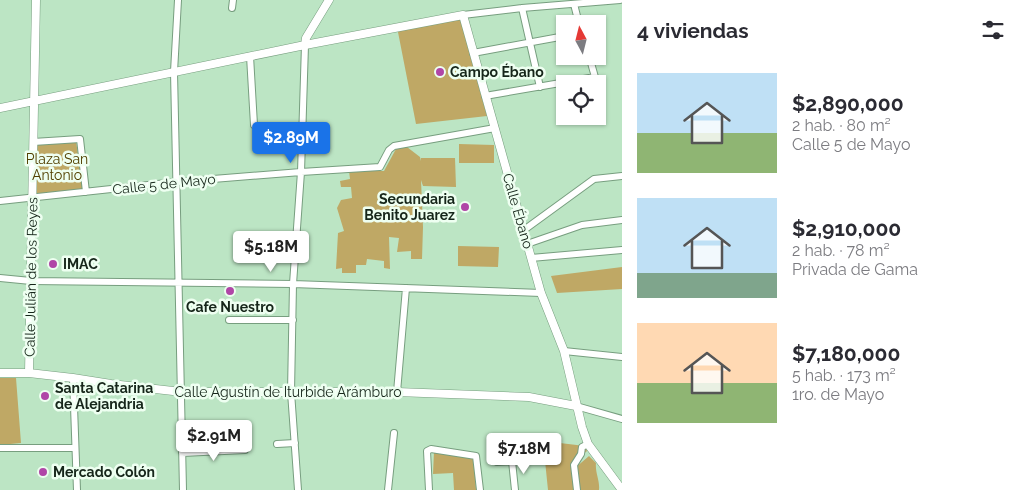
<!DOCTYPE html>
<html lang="es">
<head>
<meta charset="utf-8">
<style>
  :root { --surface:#fff; --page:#f2f2f3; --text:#2b2b33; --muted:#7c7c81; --accent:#1a73e8 }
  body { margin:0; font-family:Raleway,sans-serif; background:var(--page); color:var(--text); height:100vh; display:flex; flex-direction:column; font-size:19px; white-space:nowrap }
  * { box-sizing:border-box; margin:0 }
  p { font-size:16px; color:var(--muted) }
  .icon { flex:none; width:28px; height:28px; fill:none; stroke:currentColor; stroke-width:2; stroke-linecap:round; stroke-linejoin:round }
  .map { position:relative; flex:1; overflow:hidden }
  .drawer { display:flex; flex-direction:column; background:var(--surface); width:400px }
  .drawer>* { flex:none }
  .needle { width:32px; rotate:353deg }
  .fabs { position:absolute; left:556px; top:15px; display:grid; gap:10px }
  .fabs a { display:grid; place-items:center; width:50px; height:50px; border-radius:0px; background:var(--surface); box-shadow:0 1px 4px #0004; font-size:25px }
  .price { position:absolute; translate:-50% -42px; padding:0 11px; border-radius:5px; background:#fff; color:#222; font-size:16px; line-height:32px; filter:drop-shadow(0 1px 2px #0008) }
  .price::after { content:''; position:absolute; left:50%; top:30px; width:15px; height:11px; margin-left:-8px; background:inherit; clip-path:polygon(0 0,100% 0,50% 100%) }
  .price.active { background:var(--accent); color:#fff }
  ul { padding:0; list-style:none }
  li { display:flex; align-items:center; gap:15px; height:125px; padding:0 15px }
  li span { display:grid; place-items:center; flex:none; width:140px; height:100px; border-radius:0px; color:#555 }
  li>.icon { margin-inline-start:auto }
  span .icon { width:60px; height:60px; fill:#fffc; stroke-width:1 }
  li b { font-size:21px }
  h2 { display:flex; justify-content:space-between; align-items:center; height:60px; padding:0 15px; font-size:21px }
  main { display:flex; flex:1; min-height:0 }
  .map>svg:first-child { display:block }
  .green { fill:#bfa865 }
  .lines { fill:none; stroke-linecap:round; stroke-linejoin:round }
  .minor-casing { stroke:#779e7f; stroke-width:8 }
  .tertiary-casing { stroke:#779e7f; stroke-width:9 }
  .minor { stroke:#fff; stroke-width:6 }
  .tertiary { stroke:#fff; stroke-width:8 }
  .poi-dot { fill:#b046a7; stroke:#eefff1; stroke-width:2 }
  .labels { text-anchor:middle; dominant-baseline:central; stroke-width:5; stroke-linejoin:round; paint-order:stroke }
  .poi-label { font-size:14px; font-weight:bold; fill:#16261a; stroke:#eefff1; text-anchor:start }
  .park-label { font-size:14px; fill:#524001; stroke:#eefff1 }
  .street-label { font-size:14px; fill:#16261a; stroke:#eefff1 }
</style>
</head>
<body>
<main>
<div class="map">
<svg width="622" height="490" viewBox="0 0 622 490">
  <rect width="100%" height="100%" fill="#bce5c4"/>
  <path class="green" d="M459 15 487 116 416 124 397 27Z
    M76 141 83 190 35 195 36 144Z
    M459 144 494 145V163H459Z
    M407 147 420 157 421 161V158H455L456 187 423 186 421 180 423 227 422 259H411V251L397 252 399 238 389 237 390 269 384 268V261L367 259 366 265H356V273H342V268L336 269 338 233 344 231 337 208 341 200 352 198 351 187H341L340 181 350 179 349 171H384L396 149Z
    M458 246 499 247 498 267 458 266Z
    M622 267V289L557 293 551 276Z
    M0 378H16L21 443 0 445Z
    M543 441 585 446 587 451 571 465 575 490H548Z
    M434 451 469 455 474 459 476 490H454L453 473 433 474Z
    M589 456 596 463C595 473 600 480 599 490H579L575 468Z"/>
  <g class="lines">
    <defs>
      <path id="minor" d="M178 0 174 72 183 490
        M574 4 579 24
        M232 8 233 0
        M522 8 540 87
        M463 15 522 8 620 0
        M473 53 565 36
        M250 56 254 125
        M485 96 595 77 589 56
        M33 142 80 139 86 192
        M0 201 176 182 301 172 380 167 389 150 394 146 495 128
        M524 230 594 179 622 176
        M527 244 582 225 622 220
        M531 258 622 250
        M0 278 31 281 293 284 541 293
        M229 320H293
        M564 351 622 357
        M73 378 77 490
        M397 392 406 288
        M576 406 622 419
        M277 444 295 443
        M0 448H75
        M182 453 245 450
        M512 461 515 490
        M497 462 543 459
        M298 490 291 392 293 284 301 172 305 45
        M388 490 394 433
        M429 490 427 451 431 449 476 456 480 490
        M577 490 574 465 581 454 582 447 588 444"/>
      <path id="tertiary" d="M305 45 306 38 329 0
        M0 108 305 45 463 15 541 293 564 351 582 427 588 444 622 490
        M0 373H29L73 378 111 384 182 392H397L529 397 576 406
        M29 373 36 0"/>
    </defs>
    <use href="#minor" class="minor-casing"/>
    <use href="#tertiary" class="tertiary-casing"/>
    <use href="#minor" class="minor"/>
    <use href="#tertiary" class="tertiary"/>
  </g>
  <g class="poi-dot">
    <circle cx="440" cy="72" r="5"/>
    <circle cx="465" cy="207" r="5"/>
    <circle cx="53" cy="264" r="5"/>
    <circle cx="230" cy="291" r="5"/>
    <circle cx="45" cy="396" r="5"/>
    <circle cx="43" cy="472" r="5"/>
  </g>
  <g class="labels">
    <g class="poi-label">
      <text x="450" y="72">Campo Ébano</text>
      <text x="455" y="199" text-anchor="end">Secundaria<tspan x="455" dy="16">Benito Juarez</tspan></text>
      <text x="63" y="264">IMAC</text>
      <text x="230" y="307" text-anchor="middle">Cafe Nuestro</text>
      <text x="55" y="388">Santa Catarina<tspan x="55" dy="16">de Alejandria</tspan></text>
      <text x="53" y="472">Mercado Colón</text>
    </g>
    <g class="park-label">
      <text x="57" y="159">Plaza San<tspan x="57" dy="16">Antonio</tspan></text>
    </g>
    <g class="street-label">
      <text transform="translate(164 184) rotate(-6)">Calle 5 de Mayo</text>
      <text transform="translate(518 211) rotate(74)">Calle Ébano</text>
      <text transform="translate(31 277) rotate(-89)">Calle Julián de los Reyes</text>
      <text x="288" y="392">Calle Agustín de Iturbide Arámburo</text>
    </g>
  </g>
</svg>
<div class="fabs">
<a><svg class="needle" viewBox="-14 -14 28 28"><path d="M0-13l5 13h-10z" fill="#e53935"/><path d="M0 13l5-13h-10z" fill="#7c7c81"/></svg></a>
<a><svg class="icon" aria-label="locate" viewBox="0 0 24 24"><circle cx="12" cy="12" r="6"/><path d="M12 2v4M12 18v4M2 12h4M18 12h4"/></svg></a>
</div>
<b class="price active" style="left:291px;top:164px">$2.89M</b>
<b class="price" style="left:271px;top:273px">$5.18M</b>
<b class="price" style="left:214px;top:462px">$2.91M</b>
<b class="price" style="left:524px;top:475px">$7.18M</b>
</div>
<section class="drawer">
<h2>4 viviendas<svg class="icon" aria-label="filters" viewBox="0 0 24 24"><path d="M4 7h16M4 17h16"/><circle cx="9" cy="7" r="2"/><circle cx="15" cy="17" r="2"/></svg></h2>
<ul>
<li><span style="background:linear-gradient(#bfe0f5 60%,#8fb573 0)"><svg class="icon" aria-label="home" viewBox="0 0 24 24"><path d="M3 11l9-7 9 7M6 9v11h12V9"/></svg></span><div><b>$2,890,000</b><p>2 hab. · 80 m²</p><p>Calle 5 de Mayo</p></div></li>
<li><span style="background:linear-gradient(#bfe0f5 75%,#7fa58c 0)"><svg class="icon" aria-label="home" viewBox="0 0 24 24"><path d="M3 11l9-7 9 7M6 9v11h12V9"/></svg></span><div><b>$2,910,000</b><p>2 hab. · 78 m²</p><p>Privada de Gama</p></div></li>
<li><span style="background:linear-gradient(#ffd9b3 60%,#8fb573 0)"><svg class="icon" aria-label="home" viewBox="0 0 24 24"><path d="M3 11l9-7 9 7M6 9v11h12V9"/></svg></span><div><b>$7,180,000</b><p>5 hab. · 173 m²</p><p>1ro. de Mayo</p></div></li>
</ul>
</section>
</main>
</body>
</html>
